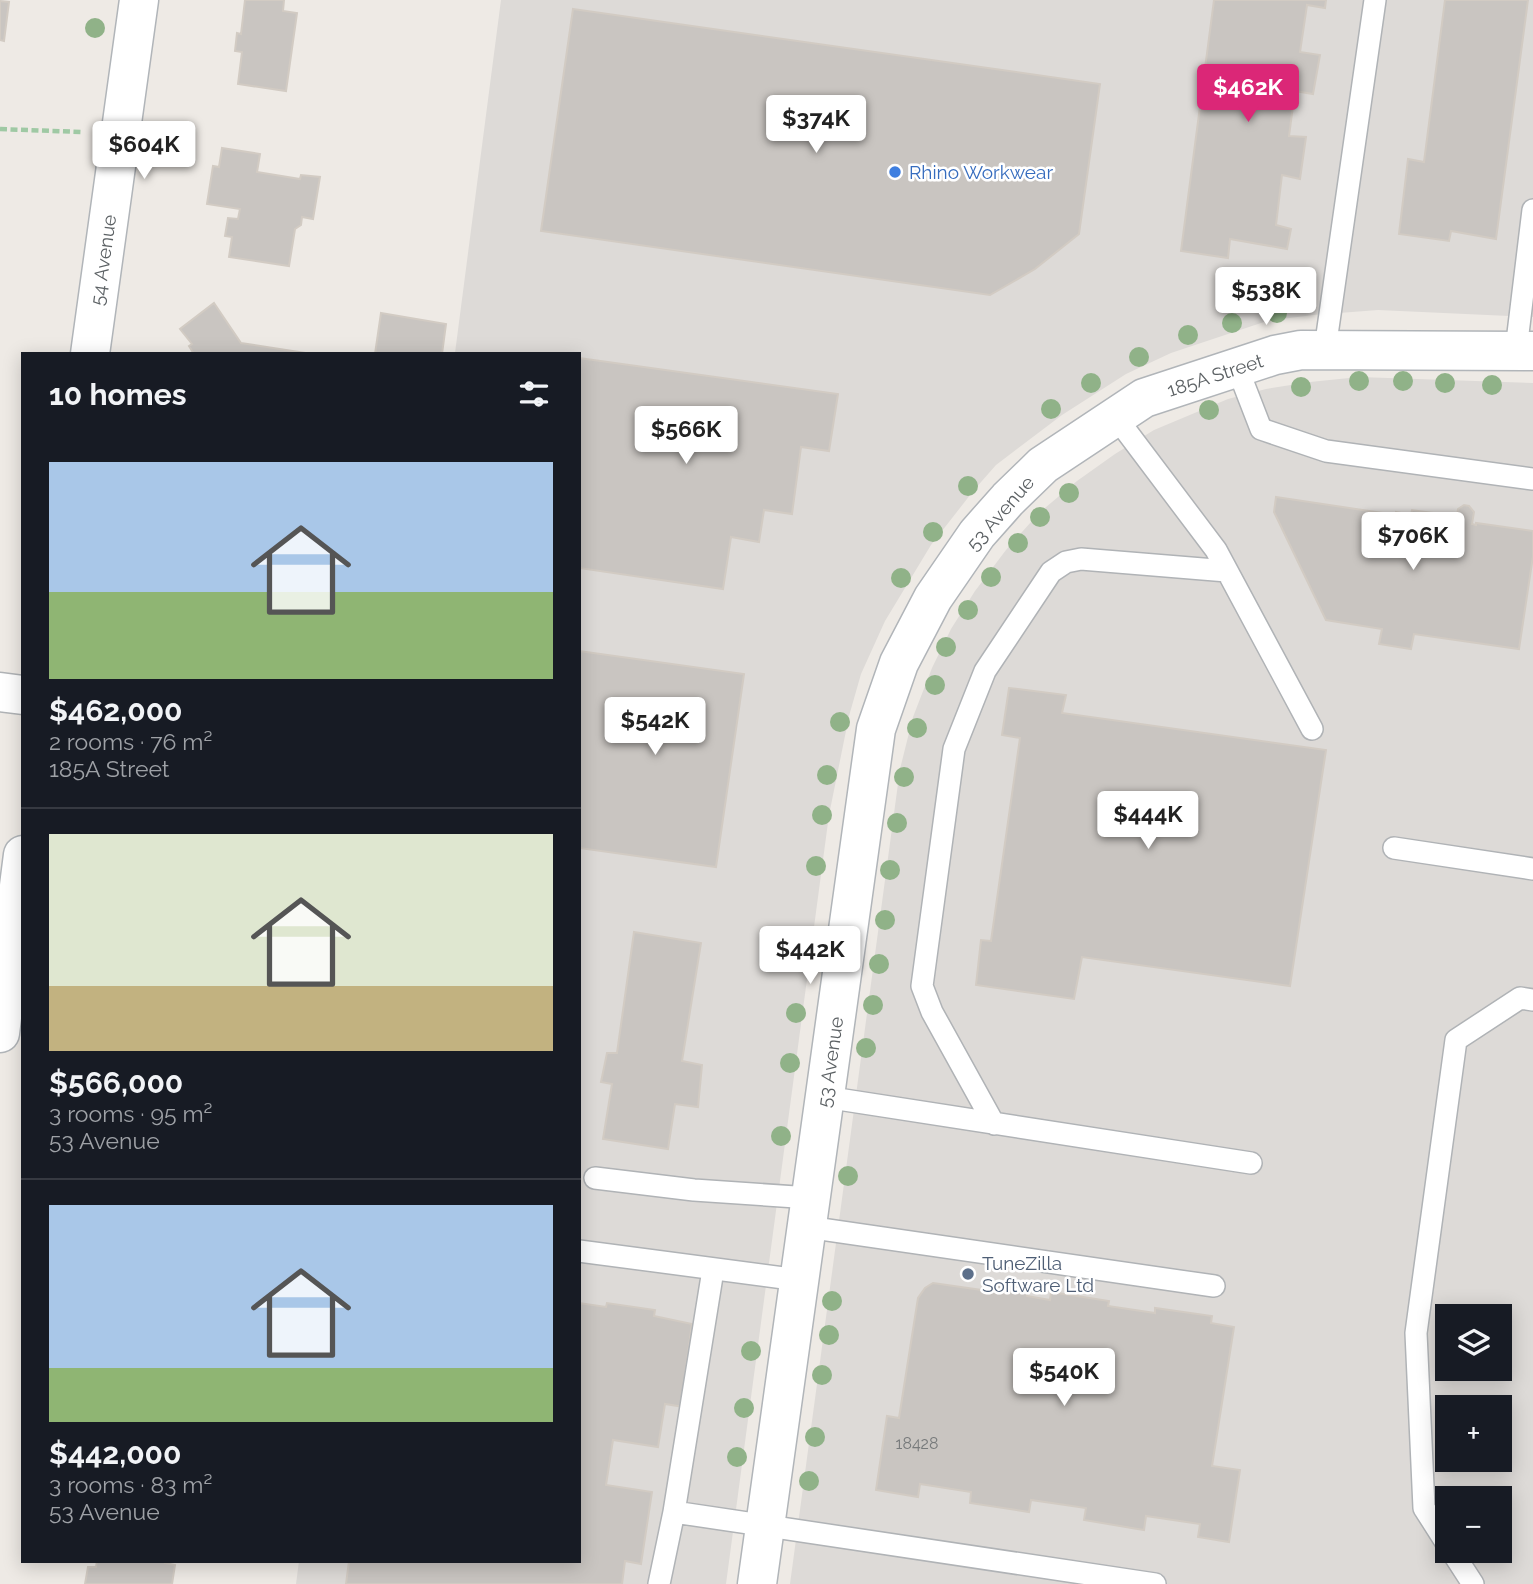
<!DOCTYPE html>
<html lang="en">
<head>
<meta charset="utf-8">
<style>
  :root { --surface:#171b24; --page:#242831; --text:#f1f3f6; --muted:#9ea1a6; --line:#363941; --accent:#db2777 }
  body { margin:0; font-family:Raleway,sans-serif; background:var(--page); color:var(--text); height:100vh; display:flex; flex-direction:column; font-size:26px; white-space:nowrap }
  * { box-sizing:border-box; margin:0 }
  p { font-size:23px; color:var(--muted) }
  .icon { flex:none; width:38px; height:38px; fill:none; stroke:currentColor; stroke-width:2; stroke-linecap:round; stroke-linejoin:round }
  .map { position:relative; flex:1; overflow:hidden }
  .panel { position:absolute; left:21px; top:352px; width:560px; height:1211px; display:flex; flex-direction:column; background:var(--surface); border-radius:0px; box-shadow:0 4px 18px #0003 }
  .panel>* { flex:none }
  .controls { position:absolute; left:1435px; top:1304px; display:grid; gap:14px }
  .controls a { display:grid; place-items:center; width:77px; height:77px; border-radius:0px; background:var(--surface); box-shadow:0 4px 18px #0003; font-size:35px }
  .price { position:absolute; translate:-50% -60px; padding:0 16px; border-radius:7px; background:#fff; color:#222; font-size:23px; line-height:46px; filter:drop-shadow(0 2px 4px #0008) }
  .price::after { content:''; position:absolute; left:50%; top:42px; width:21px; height:16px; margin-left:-10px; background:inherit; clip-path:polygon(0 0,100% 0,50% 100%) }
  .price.active { background:var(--accent); color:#fff }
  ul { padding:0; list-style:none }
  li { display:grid; align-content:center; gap:14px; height:371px; padding:0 28px }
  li+li { border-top:2px solid var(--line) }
  li span { display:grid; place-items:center; height:217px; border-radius:0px; color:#555 }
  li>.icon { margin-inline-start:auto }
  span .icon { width:126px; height:126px; fill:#fffc; stroke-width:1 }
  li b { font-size:30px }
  h2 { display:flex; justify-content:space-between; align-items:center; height:84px; padding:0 28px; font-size:30px }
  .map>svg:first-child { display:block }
  .industrial { fill:#dddad7; fill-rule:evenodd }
  .building { fill:#c9c5c1; stroke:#d2cbc3; stroke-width:2 }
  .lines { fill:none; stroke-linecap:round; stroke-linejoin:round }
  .lane-casing { stroke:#b0b3b6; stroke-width:24 }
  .street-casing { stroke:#b0b3b6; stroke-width:41 }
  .secondary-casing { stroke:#b1b5b9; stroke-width:41 }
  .path { stroke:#9fc9a4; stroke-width:4.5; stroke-dasharray:7 3.5; stroke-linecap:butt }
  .lane { stroke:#fff; stroke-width:21 }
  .street { stroke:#fff; stroke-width:38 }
  .secondary { stroke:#fff; stroke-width:38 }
  .tree { fill:#90b288 }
  .shop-dot { fill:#3f7fe0; stroke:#fff; stroke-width:2.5 }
  .service-dot { fill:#5c6f8a; stroke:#fff; stroke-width:2.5 }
  .labels { text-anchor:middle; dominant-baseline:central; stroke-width:5; stroke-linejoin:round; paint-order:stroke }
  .number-label { font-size:16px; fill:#777a7b }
  .shop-label { font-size:19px; fill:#366cbe; stroke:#fff; text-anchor:start }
  .street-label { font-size:19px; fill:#5c6164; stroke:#fff }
  .service-label { font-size:19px; fill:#4e5e75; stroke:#fff; text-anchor:start }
</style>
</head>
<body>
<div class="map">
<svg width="1533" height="1584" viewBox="0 0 1533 1584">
  <rect width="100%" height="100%" fill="#eeeae5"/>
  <path class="industrial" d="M501 0H1533V317L1378 310 1313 315 1267 321 1171 353 1126 374 1062 415 996 465 974 490 931 545 885 621 861 674 849 716 829 815 726 1584H296L299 1561H579V354L455 353Z
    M1359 377 1533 383V1584H790L900 769 913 717 932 668 951 629 975 591 1006 550 1039 513 1077 481 1115 454 1154 430 1228 399 1266 389 1310 382ZM1447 1316H1500V1368H1447ZM1447 1407H1500V1460H1447ZM1447 1498H1500V1550H1447Z"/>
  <path class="building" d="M245 0H284L283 11 297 13 286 91 238 84 242 52 235 51 237 33 241 34Z
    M1214 0H1326L1325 8 1307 5 1300 52 1320 55 1313 94 1295 91 1289 136 1306 137 1300 179 1282 175 1276 225 1291 229 1287 249 1230 239 1228 258 1181 251Z
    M1445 0H1528L1496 239 1451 231 1449 241 1399 234 1408 159 1424 162Z
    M0 1 9 2 4 41 0 40Z
    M573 9 1100 84 1079 234 1035 269 990 295 541 231Z
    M222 148 260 154 257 172 300 179 301 175 320 177 313 219 302 217 301 225 295 229 289 266 229 257 232 237 225 236 228 218 238 219 240 209 207 204 213 166 219 167Z
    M214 303 241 343 312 354H194L189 346 192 344 180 329Z
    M381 313 446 324 442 354H375Z
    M579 358 838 394 829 451 801 447 792 514 764 510 759 542 731 537 723 589 579 568Z
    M1276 497 1396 515V512L1411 515 1412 510 1441 514 1440 520 1456 522 1458 509 1464 505 1469 506 1474 512 1472 524 1476 525V523L1533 531V556L1519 649 1414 634 1411 649 1379 644 1382 629 1326 620 1274 512Z
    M579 651 744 674 716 867 579 848Z
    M1009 688 1066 695 1062 713 1326 750 1290 986 1082 957 1074 999 976 985 981 940 991 941 1020 738 1002 735Z
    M634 932 701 943 682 1061 702 1065 698 1107 675 1104 668 1149 603 1139 612 1084 601 1082 607 1053H617Z
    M933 1283 996 1292 997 1284 1028 1289 1027 1296 1050 1300 1051 1292 1109 1301 1108 1306 1155 1313V1308L1212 1316 1211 1323 1234 1327 1212 1466 1240 1470 1229 1542 1198 1537 1200 1524 1146 1516 1144 1530 1084 1520 1086 1508 1031 1500 1029 1512 970 1503 971 1492 920 1484 918 1497 876 1490 887 1416 899 1418 918 1298 925 1288Z
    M579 1303 606 1307 607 1303 655 1310 654 1316 692 1324 685 1374 689 1375 684 1407 665 1404 658 1447 613 1440 606 1485 652 1492 641 1564 625 1561 622 1584H346L349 1561H579Z
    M97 1561H166L165 1563 175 1565 172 1584H85L88 1567H96Z"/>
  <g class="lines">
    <defs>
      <path id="lane" d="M1325 349 1375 0
        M1516 350 1533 210
        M1237 367 1261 429 1326 451 1533 479
        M1115 416 1216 550 1312 729
        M1394 848 1533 869
        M825 1097 1251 1163
        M994 1124 932 1012 922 986 954 749 985 671 1051 572 1066 562 1081 559 1227 571
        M595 1178 694 1190 811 1198
        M807 1227 1214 1286
        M579 1251 799 1280
        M674 1512 1155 1584
        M1447 1544 1424 1508 1416 1333 1456 1040 1520 998 1533 1000
        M1451 1550 1473 1584
        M659 1584 674 1512 713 1270"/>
      <path id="street" d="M0 692 23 695"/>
      <path id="secondary" d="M90 354 139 0
        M0 1033 23 855
        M757 1584 876 729 899 663 933 598 977 534 1008 499 1043 465 1144 398 1275 355 1301 350 1533 351"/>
    </defs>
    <use href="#lane" class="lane-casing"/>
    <use href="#street" class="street-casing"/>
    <use href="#secondary" class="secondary-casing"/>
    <path class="path" d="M0 129 82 132"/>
    <use href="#lane" class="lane"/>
    <use href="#street" class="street"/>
    <use href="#secondary" class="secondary"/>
  </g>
  <g class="tree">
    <circle cx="95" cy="28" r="10"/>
    <circle cx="1277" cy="313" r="10"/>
    <circle cx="1232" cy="323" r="10"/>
    <circle cx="1188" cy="335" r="10"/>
    <circle cx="1139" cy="357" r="10"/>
    <circle cx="1359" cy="381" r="10"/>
    <circle cx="1403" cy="381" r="10"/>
    <circle cx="1091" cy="383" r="10"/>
    <circle cx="1445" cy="383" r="10"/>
    <circle cx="1492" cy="385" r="10"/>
    <circle cx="1301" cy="387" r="10"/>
    <circle cx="1051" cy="409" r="10"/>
    <circle cx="1209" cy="410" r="10"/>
    <circle cx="968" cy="486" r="10"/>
    <circle cx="1069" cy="493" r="10"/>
    <circle cx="1040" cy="517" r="10"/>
    <circle cx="933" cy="532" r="10"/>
    <circle cx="1018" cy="543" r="10"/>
    <circle cx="991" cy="577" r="10"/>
    <circle cx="901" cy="578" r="10"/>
    <circle cx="968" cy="610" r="10"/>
    <circle cx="946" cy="647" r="10"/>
    <circle cx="935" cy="685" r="10"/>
    <circle cx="840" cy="722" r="10"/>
    <circle cx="917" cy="728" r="10"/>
    <circle cx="827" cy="775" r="10"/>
    <circle cx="904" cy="777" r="10"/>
    <circle cx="822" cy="815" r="10"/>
    <circle cx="897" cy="823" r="10"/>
    <circle cx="816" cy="866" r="10"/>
    <circle cx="890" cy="870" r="10"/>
    <circle cx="885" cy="920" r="10"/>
    <circle cx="879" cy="964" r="10"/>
    <circle cx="873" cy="1005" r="10"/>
    <circle cx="796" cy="1013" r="10"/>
    <circle cx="866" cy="1048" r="10"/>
    <circle cx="790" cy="1063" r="10"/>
    <circle cx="781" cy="1136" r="10"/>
    <circle cx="848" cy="1176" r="10"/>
    <circle cx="832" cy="1301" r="10"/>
    <circle cx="829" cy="1335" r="10"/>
    <circle cx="751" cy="1351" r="10"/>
    <circle cx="822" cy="1375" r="10"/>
    <circle cx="744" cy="1408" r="10"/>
    <circle cx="815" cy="1437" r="10"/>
    <circle cx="737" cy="1457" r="10"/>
    <circle cx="809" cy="1481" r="10"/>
  </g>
  <circle class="shop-dot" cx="895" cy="172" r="7"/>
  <circle class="service-dot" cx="968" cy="1274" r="7"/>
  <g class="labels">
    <g class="number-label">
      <text x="917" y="1443">18428</text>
    </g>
    <g class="shop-label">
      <text x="909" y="172">Rhino Workwear</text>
    </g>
    <g class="street-label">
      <text transform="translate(103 260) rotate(-82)">54 Avenue</text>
      <text transform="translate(1215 375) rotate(-18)">185A Street</text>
      <text transform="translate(1000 513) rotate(-49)">53 Avenue</text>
      <text transform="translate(830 1062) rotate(-82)">53 Avenue</text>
    </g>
    <g class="service-label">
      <text x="982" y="1263">TuneZilla<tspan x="982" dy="22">Software Ltd</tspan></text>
    </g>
  </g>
</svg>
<div class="controls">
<a><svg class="icon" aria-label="layers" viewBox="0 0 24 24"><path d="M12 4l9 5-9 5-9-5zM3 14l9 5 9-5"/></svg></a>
<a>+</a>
<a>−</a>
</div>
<b class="price active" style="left:1248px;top:124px">$462K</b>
<b class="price" style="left:816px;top:155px">$374K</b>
<b class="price" style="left:144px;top:181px">$604K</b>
<b class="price" style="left:1266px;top:327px">$538K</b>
<b class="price" style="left:686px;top:466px">$566K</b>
<b class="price" style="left:1413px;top:572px">$706K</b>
<b class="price" style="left:655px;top:757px">$542K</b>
<b class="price" style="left:1148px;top:851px">$444K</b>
<b class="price" style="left:810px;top:986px">$442K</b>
<b class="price" style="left:1064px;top:1408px">$540K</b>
<section class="panel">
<h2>10 homes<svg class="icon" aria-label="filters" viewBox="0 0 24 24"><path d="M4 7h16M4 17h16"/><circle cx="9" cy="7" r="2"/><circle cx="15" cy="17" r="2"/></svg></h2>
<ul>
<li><span style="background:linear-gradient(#a9c7e8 60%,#8fb573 0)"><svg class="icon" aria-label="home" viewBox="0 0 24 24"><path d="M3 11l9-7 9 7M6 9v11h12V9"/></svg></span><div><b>$462,000</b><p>2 rooms · 76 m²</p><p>185A Street</p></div></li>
<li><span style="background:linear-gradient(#dfe7d0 70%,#c2b280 0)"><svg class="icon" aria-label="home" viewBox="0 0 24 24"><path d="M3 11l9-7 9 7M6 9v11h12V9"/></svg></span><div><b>$566,000</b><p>3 rooms · 95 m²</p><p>53 Avenue</p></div></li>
<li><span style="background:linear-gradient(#a9c7e8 75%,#8fb573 0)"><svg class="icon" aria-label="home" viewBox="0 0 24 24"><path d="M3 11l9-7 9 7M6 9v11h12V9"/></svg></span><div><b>$442,000</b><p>3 rooms · 83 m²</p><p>53 Avenue</p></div></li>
</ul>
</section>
</div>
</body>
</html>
